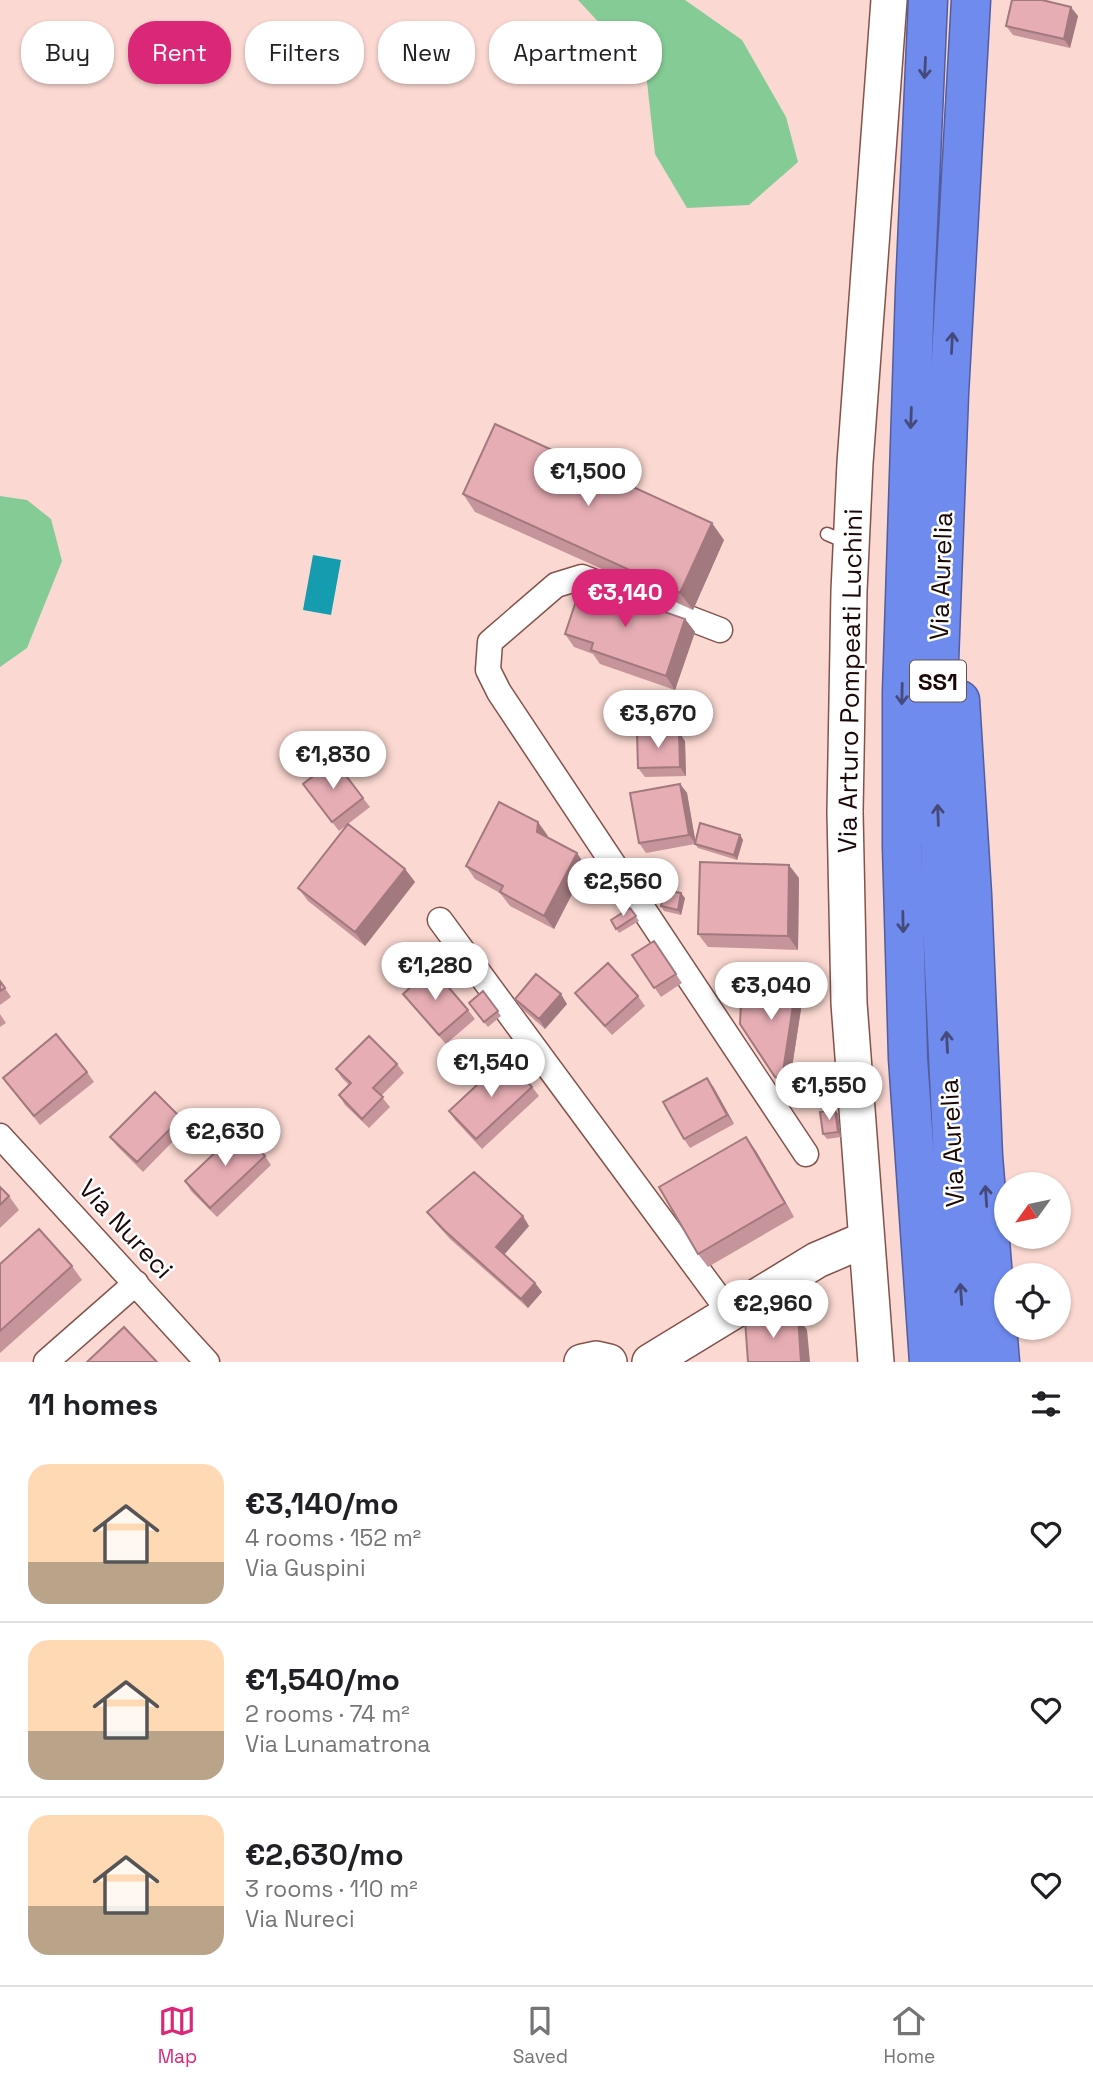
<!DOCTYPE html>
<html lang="en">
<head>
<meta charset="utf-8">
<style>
  :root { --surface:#fff; --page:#f2f2f2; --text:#202124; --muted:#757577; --line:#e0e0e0; --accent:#db2777 }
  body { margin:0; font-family:"Space Grotesk",sans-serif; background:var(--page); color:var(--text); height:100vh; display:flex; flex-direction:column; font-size:26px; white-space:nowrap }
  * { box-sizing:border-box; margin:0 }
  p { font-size:23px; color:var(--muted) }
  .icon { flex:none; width:38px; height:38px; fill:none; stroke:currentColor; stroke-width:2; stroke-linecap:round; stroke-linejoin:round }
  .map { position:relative; height:1362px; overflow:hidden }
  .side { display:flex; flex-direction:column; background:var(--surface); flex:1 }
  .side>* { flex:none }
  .top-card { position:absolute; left:21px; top:21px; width:700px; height:63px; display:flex; gap:14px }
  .needle { width:46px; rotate:237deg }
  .buttons { position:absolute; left:994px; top:1172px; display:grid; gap:14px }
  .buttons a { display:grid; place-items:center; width:77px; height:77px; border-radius:50%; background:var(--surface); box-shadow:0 2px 5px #0004; font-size:35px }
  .price { position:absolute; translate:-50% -60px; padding:0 16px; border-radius:24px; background:#fff; color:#222; font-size:23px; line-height:46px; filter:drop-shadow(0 2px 4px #0008) }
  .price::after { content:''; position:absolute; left:50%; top:42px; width:21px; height:16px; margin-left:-10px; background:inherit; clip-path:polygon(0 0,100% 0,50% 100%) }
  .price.selected { background:var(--accent); color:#fff }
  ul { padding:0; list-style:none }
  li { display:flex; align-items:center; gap:21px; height:175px; padding:0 28px }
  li+li { border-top:2px solid var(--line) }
  li span { display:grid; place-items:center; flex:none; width:196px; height:140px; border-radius:21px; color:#555 }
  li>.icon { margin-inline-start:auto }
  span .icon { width:84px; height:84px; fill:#fffc; stroke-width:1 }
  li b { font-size:30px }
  h2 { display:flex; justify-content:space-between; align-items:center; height:84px; padding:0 28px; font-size:30px }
  .pill { padding:0 24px; border-radius:28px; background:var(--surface); box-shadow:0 2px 5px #0004; font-size:24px; line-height:63px }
  .pill.selected { background:var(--accent); color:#fff }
  .menu { display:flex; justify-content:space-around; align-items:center; height:98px; border-top:2px solid var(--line); background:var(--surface); font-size:19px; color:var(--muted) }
  .menu a { display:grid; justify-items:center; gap:4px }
  .menu .selected { color:var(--accent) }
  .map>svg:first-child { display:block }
  .green { fill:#85cb95 }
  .water { fill:#159caf }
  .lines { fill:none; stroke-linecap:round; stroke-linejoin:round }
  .lane-casing { stroke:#83534a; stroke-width:15 }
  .street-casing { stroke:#83534a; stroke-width:27 }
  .secondary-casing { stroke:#83534a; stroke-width:38 }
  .highway-casing { stroke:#525d9d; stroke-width:41 }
  .lane { stroke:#fff; stroke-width:12 }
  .street { stroke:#fff; stroke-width:24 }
  .secondary { stroke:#fff; stroke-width:35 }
  .highway { stroke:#708bee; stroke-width:38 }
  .wall { fill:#c6959b }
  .shaded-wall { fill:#a1797e }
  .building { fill:#e6adb4; stroke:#a1797e; stroke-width:2 }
  .oneway { stroke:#454a7a }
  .labels { text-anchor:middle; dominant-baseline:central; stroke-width:5; stroke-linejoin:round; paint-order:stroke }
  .shield { fill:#fff; stroke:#5f5251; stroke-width:2 }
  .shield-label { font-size:24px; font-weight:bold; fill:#1a0806 }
  .street-label { font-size:26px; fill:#1a0806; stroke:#fff }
</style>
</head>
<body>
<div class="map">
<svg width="1093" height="1362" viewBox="0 0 1093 1362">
  <rect width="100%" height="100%" fill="#fbd9d2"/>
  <path class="green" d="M578 0H685L742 40 786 117 798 162 749 205 687 208 655 154 646 73Z
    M0 496 27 500 51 519 62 561 27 648 0 667Z"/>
  <path class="water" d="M313 555 341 560 331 615 303 610Z"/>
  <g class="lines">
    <defs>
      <path id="lane" d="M827 534 848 543"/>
      <path id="street" d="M720 630 582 577 556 585 490 642 488 670 499 692 806 1154
        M440 920 730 1313
        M0 1136 207 1362
        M46 1362 136 1283"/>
      <path id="secondary" d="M582 1362 596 1359 609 1362
        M650 1362 817 1260 866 1239
        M876 1362 849 1003 845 812 849 591 855 463 889 0"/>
      <path id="highway" d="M928 0 915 290 902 692V847L908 1058 929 1362
        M960 700 972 894 983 1156 1000 1362
        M966 1362 957 1248 942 923 937 715 949 394 971 0"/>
    </defs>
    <use href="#lane" class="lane-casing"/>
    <use href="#street" class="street-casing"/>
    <use href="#secondary" class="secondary-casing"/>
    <use href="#highway" class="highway-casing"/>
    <use href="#lane" class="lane"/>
    <use href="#street" class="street"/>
    <use href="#secondary" class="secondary"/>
    <use href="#highway" class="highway"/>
  </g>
  <path class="wall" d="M1078 16 1070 48 1013 35 1006 26Z
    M463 494 724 540 693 610 475 512Z
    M685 619 695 632 675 690 600 664 593 654 574 647 565 634Z
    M685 741 686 776 645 777 638 768Z
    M303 784 363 798 370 807 348 824 405 869 415 882 365 946 308 901 298 888 348 824 339 831Z
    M680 784 687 793 695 841 740 835 743 840 737 860 698 848 695 844 646 853 639 843Z
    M548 836V838L577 853 586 867 554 929 510 906 500 893 475 879 466 866Z
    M799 878 798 950 708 947 698 934Z
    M685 898 681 915 664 911 661 906Z
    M630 908 639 921 619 933 611 920Z
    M654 941 682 983 661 997 632 955Z
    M798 973 805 983 789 1087 781 1086 740 1024Z
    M0 981 11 997 0 1005Z
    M483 991 501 1016 488 1027 469 1003Z
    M575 993 638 996 645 1006 612 1035 582 1002Z
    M403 994 468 1010 475 1019 446 1044 410 1003Z
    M515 999 567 1004 545 1029 521 1008Z
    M0 1014 6 1023 0 1027Z
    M397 1064 404 1073 381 1096 390 1107 369 1128 345 1105 339 1095 349 1085 342 1078 336 1069Z
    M87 1072 94 1082 40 1125 3 1078Z
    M707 1078 714 1088 734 1124 690 1148 684 1139Z
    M532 1087 539 1096 482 1149 455 1120 449 1111Z
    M835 1110 838 1114 841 1137 827 1139 823 1134Z
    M181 1118 187 1127 143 1172 117 1146 110 1137Z
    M756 1151 794 1217 708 1267 698 1254Z
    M265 1156 271 1165 217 1217 191 1191 185 1181Z
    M0 1187 9 1196 19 1210 0 1228Z
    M427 1212 529 1226 504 1255 535 1283 542 1292 528 1308 450 1239 434 1221Z
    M0 1264 72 1266 82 1280 0 1353Z"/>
  <path class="shaded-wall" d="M1071 7 1078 16 1070 48 1064 39Z
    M712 523 724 540 693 610 680 593Z
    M685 619 695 632 675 690 666 676Z
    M679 732 685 741 686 776 680 767Z
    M680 784 687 793 696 844 689 835Z
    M538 822 548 836 547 846 537 832Z
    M740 835 743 840 737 860 734 855Z
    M577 853 586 867 554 929 544 916Z
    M789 865 799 878 798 950 788 936Z
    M405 869 415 882 365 946 355 932Z
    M681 893 685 898 681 915 678 910Z
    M798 973 805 983 789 1087 782 1078Z
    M561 994 567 1004 545 1029 539 1019Z
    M707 1078 714 1088 734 1124 727 1115Z
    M835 1110 838 1114 841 1137 838 1132Z
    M746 1137 756 1151 794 1217 785 1203Z
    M523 1216 529 1226 502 1257 496 1247Z
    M535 1283 542 1292 528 1308 521 1299Z
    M798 1316 807 1330 810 1362H801Z"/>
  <path class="building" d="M1012 0H1042L1071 7 1064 39 1006 26Z
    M495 424 712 523 680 593 463 494Z
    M582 583 685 619 666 676 591 650 593 643 565 634Z
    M679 732 680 767 638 768 637 733Z
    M334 760 363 798 332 822 303 784Z
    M680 784 689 835 639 843 630 793Z
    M499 802 538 822 537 832 577 853 544 916 500 892 503 886 466 866Z
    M700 823 740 835 734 855 695 844Z
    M348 824 405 869 355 932 298 888Z
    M700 862 789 865 788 936 698 934Z
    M665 890 681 893 678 910 661 906Z
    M630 908 636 916 616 929 611 920Z
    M654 941 676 974 654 988 632 955Z
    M608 963 638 996 605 1026 575 993Z
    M432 968 468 1010 439 1035 403 994Z
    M798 973 782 1078 775 1077 740 1024 741 1003Z
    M536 974 561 994 539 1019 515 999Z
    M0 981 5 988 0 991Z
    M483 991 498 1011 484 1022 469 1003Z
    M56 1034 87 1072 34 1116 3 1078Z
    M369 1036 397 1064 373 1088 383 1097 362 1119 339 1095 351 1083 336 1069Z
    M506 1058 532 1087 476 1139 449 1111Z
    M707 1078 727 1115 684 1139 663 1102Z
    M155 1092 181 1118 137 1162 110 1137Z
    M835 1110 838 1132 823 1134 820 1112Z
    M240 1129 265 1156 210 1208 185 1181Z
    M746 1137 785 1203 698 1254 659 1187Z
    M474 1172 523 1216 496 1247 535 1283 521 1299 444 1230 427 1212Z
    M0 1187 9 1196 0 1205Z
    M39 1229 72 1266 0 1331V1264Z
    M798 1316 801 1362H748L745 1320Z
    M124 1327 157 1362H87Z"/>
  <defs><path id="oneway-shaft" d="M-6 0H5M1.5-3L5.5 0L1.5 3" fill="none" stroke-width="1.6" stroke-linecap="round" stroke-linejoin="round" transform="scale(1.75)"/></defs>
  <g class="oneway">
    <use href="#oneway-shaft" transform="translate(925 68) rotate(93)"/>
    <use href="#oneway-shaft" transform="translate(952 343) rotate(-87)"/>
    <use href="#oneway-shaft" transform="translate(911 418) rotate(92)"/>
    <use href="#oneway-shaft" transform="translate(902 694) rotate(91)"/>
    <use href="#oneway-shaft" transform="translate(938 815) rotate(-92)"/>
    <use href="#oneway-shaft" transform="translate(903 922) rotate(89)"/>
    <use href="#oneway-shaft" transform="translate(947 1042) rotate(-93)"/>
    <use href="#oneway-shaft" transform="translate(986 1196) rotate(-94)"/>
    <use href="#oneway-shaft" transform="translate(961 1294) rotate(-94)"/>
  </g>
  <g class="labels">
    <rect class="shield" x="910" y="660.5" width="56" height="41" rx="5"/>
    <g class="shield-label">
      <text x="938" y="681">SS1</text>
    </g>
    <g class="street-label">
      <text transform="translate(941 576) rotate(-88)">Via Aurelia</text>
      <text transform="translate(850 681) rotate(-89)">Via Arturo Pompeati Luchini</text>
      <text transform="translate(952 1143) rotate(-93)">Via Aurelia</text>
      <text transform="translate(126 1229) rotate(47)">Via Nureci</text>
    </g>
  </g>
</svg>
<div class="buttons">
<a><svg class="needle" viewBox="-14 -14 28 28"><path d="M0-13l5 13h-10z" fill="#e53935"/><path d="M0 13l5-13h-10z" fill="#757577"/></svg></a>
<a><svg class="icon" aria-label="locate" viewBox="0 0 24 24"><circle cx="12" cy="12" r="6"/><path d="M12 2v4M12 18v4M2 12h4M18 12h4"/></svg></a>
</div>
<b class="price" style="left:588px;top:508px">€1,500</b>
<b class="price selected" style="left:625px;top:629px">€3,140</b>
<b class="price" style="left:658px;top:750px">€3,670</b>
<b class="price" style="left:333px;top:791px">€1,830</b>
<b class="price" style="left:623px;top:918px">€2,560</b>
<b class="price" style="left:435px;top:1002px">€1,280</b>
<b class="price" style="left:771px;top:1022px">€3,040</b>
<b class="price" style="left:491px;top:1099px">€1,540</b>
<b class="price" style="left:829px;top:1122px">€1,550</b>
<b class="price" style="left:225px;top:1168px">€2,630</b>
<b class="price" style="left:773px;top:1340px">€2,960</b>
<div class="top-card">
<a class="pill">Buy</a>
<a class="pill selected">Rent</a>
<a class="pill">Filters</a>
<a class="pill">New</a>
<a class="pill">Apartment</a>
</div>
</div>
<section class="side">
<h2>11 homes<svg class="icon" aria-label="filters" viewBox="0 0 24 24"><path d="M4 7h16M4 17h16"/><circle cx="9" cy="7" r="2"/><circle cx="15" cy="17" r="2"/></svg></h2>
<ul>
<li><span style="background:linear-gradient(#ffd9b3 70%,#b9a48a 0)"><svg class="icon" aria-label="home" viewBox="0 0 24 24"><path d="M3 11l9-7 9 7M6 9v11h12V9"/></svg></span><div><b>€3,140/mo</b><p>4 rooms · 152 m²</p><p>Via Guspini</p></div><svg class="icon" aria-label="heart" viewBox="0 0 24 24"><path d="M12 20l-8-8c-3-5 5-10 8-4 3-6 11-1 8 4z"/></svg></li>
<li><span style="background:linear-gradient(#ffd9b3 65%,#b9a48a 0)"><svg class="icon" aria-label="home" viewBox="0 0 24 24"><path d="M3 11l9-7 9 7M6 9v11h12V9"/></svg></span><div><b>€1,540/mo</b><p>2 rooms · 74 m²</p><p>Via Lunamatrona</p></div><svg class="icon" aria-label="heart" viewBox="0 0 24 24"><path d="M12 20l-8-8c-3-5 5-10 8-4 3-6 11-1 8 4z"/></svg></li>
<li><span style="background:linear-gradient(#ffd9b3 65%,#b9a48a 0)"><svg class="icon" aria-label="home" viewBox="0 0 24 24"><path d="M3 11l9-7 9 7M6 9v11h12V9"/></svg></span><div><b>€2,630/mo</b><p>3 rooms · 110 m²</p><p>Via Nureci</p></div><svg class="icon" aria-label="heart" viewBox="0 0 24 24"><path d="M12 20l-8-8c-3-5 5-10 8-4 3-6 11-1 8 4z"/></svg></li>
</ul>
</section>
<nav class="menu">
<a class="selected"><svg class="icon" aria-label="map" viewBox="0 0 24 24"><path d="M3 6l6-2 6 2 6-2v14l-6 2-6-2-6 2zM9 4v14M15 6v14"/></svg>Map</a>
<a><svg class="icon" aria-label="saved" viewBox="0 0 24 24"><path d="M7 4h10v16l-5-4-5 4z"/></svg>Saved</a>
<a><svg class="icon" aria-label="home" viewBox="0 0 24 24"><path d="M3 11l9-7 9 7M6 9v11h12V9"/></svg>Home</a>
</nav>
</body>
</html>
